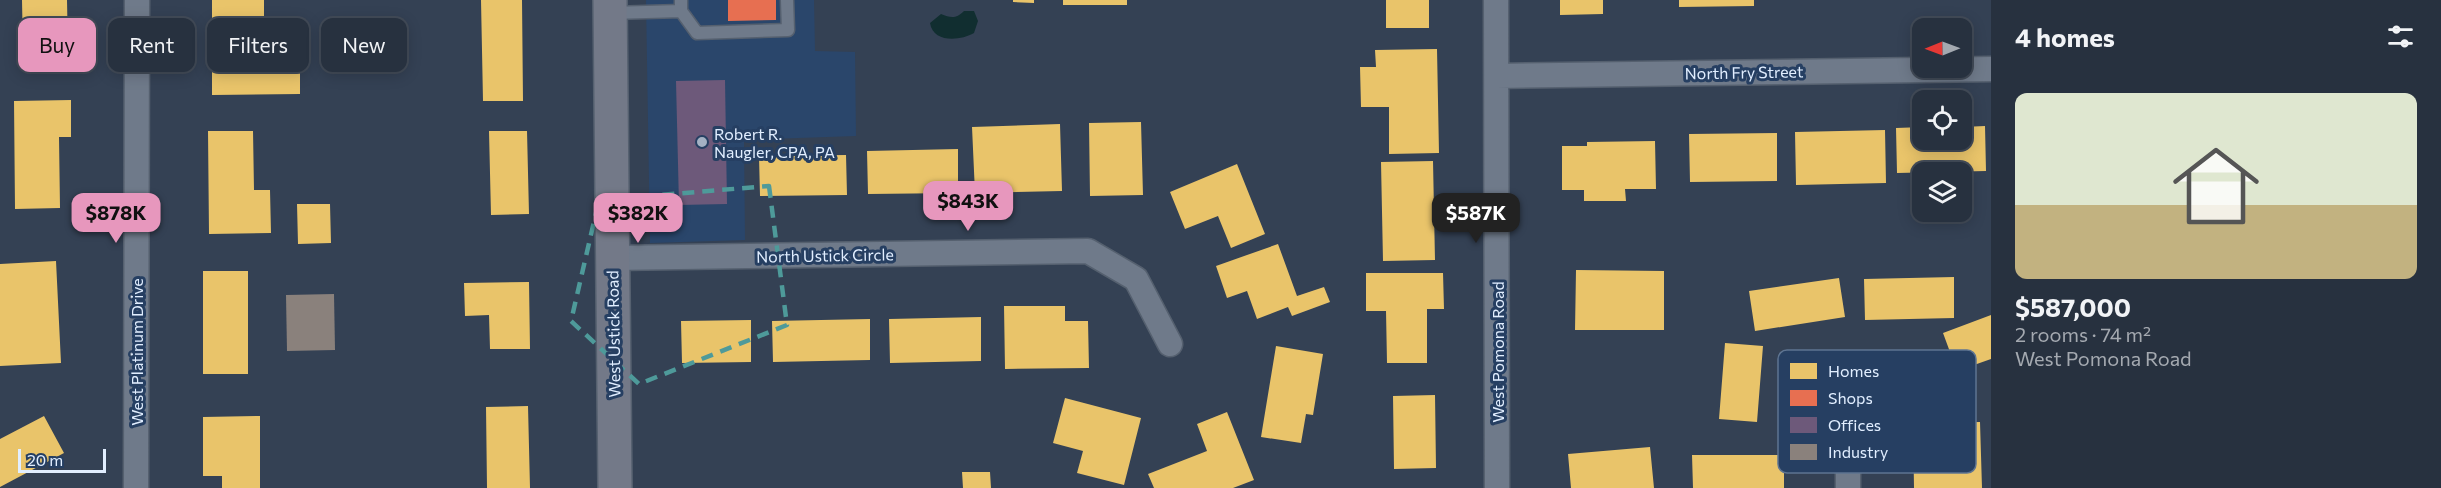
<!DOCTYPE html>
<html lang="en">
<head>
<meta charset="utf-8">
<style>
  :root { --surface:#27313f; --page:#333d4a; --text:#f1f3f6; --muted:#a4a9b0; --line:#434c59; --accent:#e797bd }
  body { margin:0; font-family:Commissioner,sans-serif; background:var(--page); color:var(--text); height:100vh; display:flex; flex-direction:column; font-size:22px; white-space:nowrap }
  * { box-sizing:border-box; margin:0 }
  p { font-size:20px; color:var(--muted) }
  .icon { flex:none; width:33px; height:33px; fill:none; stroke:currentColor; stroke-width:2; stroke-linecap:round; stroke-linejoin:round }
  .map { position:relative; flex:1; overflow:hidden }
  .side { display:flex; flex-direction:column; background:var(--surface); width:450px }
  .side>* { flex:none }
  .top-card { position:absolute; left:18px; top:18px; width:570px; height:54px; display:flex; gap:12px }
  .needle { width:39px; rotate:269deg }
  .controls { position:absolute; left:1912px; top:18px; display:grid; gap:12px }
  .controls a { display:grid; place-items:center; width:60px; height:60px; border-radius:12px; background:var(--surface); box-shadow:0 3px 15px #0003,0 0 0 2px var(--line); font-size:30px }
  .scale { position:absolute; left:18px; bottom:15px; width:88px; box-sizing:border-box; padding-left:6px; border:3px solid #e1eeff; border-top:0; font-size:16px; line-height:21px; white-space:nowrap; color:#e1eeff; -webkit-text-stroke:4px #263f62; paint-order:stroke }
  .price { position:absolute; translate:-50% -51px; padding:0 14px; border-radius:12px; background:var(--accent); color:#111; font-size:20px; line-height:39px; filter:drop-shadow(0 2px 3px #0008) }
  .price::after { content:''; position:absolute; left:50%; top:36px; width:18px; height:14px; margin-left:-9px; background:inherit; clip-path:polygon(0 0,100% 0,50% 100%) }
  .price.active { background:#222; color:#fff }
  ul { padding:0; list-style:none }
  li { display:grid; align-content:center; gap:12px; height:318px; padding:0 24px }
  li span { display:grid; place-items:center; height:186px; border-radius:12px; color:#555 }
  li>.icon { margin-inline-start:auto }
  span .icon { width:108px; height:108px; fill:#fffc; stroke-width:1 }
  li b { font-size:26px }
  h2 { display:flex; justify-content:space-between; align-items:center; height:72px; padding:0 24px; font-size:26px }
  .tag { padding:0 21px; border-radius:12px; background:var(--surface); box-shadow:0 3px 15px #0003,0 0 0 2px var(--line); font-size:21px; line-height:54px }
  .tag.active { background:var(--accent); color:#111 }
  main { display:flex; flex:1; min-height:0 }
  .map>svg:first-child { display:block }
  .built { fill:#2a466b }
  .water { fill:#112e30 }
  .homes { fill:#e9c46a }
  .shops { fill:#e76f51 }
  .offices { fill:#6d597a }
  .industry { fill:#8a817c }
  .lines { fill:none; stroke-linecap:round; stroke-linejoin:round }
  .lane-casing { stroke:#55606f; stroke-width:15 }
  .street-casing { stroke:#55606f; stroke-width:27 }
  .secondary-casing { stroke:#55606f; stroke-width:36 }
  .lane { stroke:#6f7a8a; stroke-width:12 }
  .street { stroke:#6f7a8a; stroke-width:24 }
  .secondary { stroke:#737988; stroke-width:33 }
  .marked { fill:none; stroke:#4e9a9a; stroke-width:4.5; stroke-dasharray:12 8; stroke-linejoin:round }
  .poi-dot { fill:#a4b1c3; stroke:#263f62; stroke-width:2 }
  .labels { text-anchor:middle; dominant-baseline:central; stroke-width:6; stroke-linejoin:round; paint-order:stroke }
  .street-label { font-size:16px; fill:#e1eeff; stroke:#263f62 }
  .poi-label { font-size:16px; fill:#e1eeff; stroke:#263f62; text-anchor:start }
  .key { fill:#263f62; stroke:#5e7491; stroke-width:1.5 }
  .key-label { font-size:16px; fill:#e1eeff }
</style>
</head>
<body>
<main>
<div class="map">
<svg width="1991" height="488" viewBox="0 0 1991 488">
  <rect width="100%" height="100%" fill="#344154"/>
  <path class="built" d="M646 0H814L815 51 855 52 856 136 744 140 745 240 650 243Z"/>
  <path class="water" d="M964 11H974L978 21 974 33C960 41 933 43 930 23L941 14C951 18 956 19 964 11Z"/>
  <path class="homes" d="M22 0H67L68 52 23 53Z
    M212 0H264V58L300 57V94L212 95Z
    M481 0H522L523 101H483Z
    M1013 0H1034V3L1013 2Z
    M1063 0H1127V5H1063Z
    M1386 0H1429V28H1386Z
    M1560 0H1603V14L1560 15Z
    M1679 0H1754V6L1679 7Z
    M1437 49 1439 153 1389 154V107H1361L1360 67H1376L1375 50Z
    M71 100V137H59L60 208 15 209 14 101Z
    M1141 122 1143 195 1090 196 1089 123Z
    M1060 124 1062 191 975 193 972 127Z
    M1985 126 1986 171 1897 173 1896 128 1923 127V140H1962V127Z
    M1885 130 1886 183 1796 185 1795 132Z
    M208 131H253L254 190H270L271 233 209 234Z
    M489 131H527L529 214 491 215Z
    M1777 133V181L1690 182 1689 134Z
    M1655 141 1656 189H1625L1626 201H1584V190H1562V146H1587V142Z
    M958 149V193L868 194 867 151Z
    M846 155 847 195 760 196 759 156Z
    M1433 161 1435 260 1383 261 1381 162Z
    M1237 164 1265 234 1231 248 1218 216 1185 229 1170 192Z
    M297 204H330L331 243 298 244Z
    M1278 244 1297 296 1324 287 1330 302 1292 316 1288 307 1257 319 1247 291 1227 298 1216 266Z
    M56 261 61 363 0 366V264Z
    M1576 270 1664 271V330H1575Z
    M203 271H248V374H203Z
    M1366 273H1443L1444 309H1427V363H1387L1386 311H1366Z
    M1954 277V318L1865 320 1864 279Z
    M1839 278 1845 317 1755 331 1749 291Z
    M529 282 530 349H490L489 315 465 316 464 283Z
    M1004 306H1065V321H1088L1089 368 1005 369Z
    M1991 315V359L1957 371 1943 333Z
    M981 317V361L890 363 889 319Z
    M870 319V360L773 362 772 321Z
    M751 320V362L682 363 681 321Z
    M1725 343 1763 346 1757 422 1719 419Z
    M1276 346 1323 354 1313 415 1306 414 1301 443 1261 437Z
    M1435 395 1436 468 1394 469 1393 396Z
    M1065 398 1141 418 1124 485 1077 473 1083 451 1053 443Z
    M528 406 530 488H487L486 407Z
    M1227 412 1254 480 1233 488H1154L1148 474 1207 451 1197 424Z
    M44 416 64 453 0 487V439Z
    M260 416V488H222V476H203V417Z
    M1980 422 1982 488H1914L1913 423Z
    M1650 447 1654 488H1571L1568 454Z
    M1692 455H1784V488H1693Z
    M962 472H990L991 488H963Z"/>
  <path class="shops" d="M728 0H776V20L728 21Z"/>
  <path class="offices" d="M725 80 727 204 679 205 676 81Z"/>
  <path class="industry" d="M334 294 335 350 287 351 286 295Z"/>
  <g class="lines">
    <defs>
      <path id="lane" d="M681 11 697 33 788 30 787 0
        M611 13 681 11V0"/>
      <path id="street" d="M1496 0 1497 488
        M1497 76 1991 69
        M613 258 1088 251 1136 279 1170 344
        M1848 389V488
        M136 488 137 0"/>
      <path id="secondary" d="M610 0 615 488"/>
    </defs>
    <use href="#lane" class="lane-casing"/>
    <use href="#street" class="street-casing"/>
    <use href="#secondary" class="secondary-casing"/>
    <use href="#lane" class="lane"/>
    <use href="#street" class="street"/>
    <use href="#secondary" class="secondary"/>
  </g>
  <path class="marked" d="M769 186 787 325 639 384 571 321 599 200Z"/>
  <circle class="poi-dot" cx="702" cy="142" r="6"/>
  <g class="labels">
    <g class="street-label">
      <text transform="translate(1744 72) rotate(-1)">North Fry Street</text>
      <text transform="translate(825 255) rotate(-1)">North Ustick Circle</text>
      <text transform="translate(613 334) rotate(-91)">West Ustick Road</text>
      <text transform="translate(136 352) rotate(-90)">West Platinum Drive</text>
      <text transform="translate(1497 352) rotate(-90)">West Pomona Road</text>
    </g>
    <g class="poi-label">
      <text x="714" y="133">Robert R.<tspan x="714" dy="18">Naugler, CPA, PA</tspan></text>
    </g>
  </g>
  <rect x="1778" y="350" width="198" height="123" rx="9" class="key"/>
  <rect x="1790" y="363" width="27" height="16" fill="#e9c46a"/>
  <rect x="1790" y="390" width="27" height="16" fill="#e76f51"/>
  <rect x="1790" y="417" width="27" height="16" fill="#6d597a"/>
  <rect x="1790" y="444" width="27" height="16" fill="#8a817c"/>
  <g class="key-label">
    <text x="1828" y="377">Homes</text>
    <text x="1828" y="404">Shops</text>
    <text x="1828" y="431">Offices</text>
    <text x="1828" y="458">Industry</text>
  </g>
</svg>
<div class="controls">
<a><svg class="needle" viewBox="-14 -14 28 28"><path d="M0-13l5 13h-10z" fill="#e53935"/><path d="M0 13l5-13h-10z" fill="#a4a9b0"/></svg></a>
<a><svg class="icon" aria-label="locate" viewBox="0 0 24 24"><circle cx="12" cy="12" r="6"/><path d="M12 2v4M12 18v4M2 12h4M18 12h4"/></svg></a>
<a><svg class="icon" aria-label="layers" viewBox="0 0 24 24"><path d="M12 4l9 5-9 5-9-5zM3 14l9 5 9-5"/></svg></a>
</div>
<div class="scale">20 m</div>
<b class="price" style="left:968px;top:232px">$843K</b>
<b class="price" style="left:116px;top:244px">$878K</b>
<b class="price" style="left:638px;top:244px">$382K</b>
<b class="price active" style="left:1476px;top:244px">$587K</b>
<div class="top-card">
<a class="tag active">Buy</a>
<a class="tag">Rent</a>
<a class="tag">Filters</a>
<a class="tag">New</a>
</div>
</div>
<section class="side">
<h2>4 homes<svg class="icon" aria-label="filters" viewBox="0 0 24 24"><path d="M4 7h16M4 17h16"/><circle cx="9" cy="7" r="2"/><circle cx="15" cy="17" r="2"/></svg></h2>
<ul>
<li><span style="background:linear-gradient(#dfe7d0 60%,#c2b280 0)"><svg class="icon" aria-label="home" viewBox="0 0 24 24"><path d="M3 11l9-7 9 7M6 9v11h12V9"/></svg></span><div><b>$587,000</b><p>2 rooms · 74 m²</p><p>West Pomona Road</p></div></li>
</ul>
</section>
</main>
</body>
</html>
